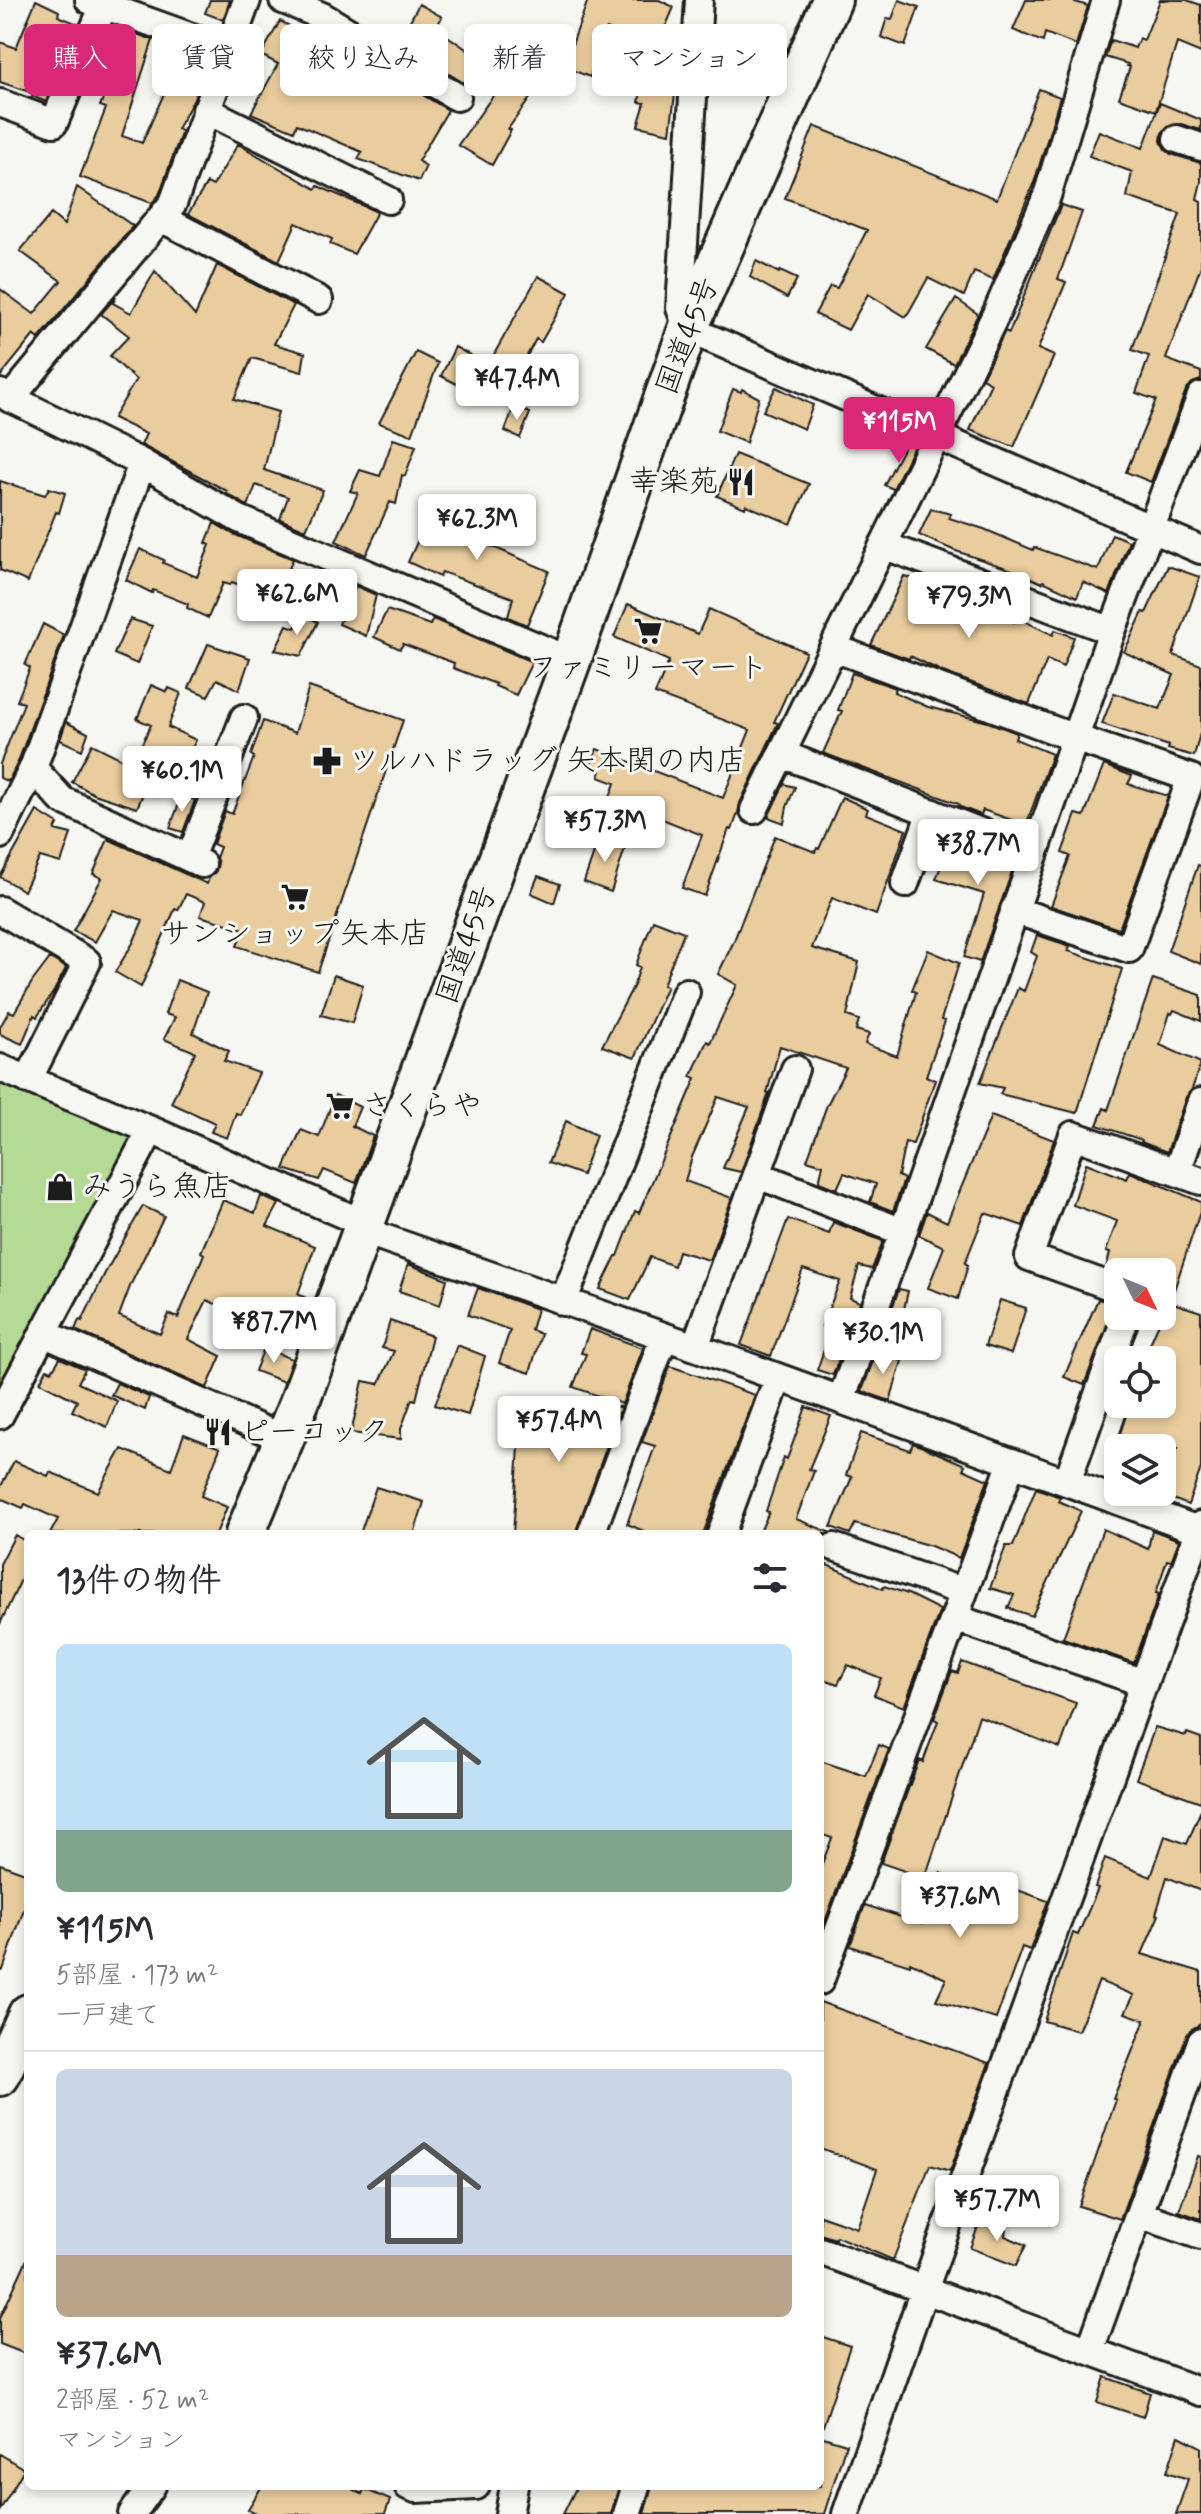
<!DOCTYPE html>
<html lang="ja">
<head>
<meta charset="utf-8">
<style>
  :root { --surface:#fff; --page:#f7f7f7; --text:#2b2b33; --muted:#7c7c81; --line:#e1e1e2; --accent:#db2777 }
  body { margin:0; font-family:Mynerve,"Klee One",sans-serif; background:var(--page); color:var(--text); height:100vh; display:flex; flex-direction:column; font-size:30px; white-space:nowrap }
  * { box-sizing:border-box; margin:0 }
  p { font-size:26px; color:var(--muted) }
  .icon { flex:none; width:44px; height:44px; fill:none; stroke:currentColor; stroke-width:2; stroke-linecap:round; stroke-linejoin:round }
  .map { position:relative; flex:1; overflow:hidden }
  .side { position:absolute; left:24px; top:1530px; width:800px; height:960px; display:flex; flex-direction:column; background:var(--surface); border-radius:12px; box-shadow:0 4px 12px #0003 }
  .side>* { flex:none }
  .top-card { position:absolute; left:24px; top:24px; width:800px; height:72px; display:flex; gap:16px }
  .needle { width:52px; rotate:133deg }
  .tools { position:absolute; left:1104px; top:1258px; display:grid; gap:16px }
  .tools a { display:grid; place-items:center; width:72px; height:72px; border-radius:12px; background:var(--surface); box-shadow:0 4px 12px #0003; font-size:40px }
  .price { position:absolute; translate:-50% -68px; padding:0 18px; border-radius:8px; background:#fff; color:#222; font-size:26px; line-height:52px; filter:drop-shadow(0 2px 4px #0008) }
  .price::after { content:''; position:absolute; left:50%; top:48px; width:24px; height:18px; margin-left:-12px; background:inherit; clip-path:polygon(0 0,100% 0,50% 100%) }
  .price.selected { background:var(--accent); color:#fff }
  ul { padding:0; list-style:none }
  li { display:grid; align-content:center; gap:16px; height:424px; padding:0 32px }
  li+li { border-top:2px solid var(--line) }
  li span { display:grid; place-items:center; height:248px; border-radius:12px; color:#555 }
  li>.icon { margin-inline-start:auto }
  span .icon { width:144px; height:144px; fill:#fffc; stroke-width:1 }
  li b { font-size:34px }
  h2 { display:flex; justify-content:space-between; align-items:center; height:96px; padding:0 32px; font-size:34px }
  .chip { padding:0 28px; border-radius:12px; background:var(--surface); box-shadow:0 4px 12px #0003; font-size:28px; line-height:72px }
  .chip.selected { background:var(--accent); color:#fff }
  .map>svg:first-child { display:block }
  .green { fill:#b5da96; stroke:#687b59; stroke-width:2 }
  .building { fill:#eacd9e; stroke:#1c1c1c; stroke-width:2 }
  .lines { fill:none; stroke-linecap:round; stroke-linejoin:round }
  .minor-casing { stroke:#1c1c1c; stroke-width:32 }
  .highway-casing { stroke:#1c1c1c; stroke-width:44 }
  .minor { stroke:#f6f6f2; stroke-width:26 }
  .highway { stroke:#f6f6f2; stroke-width:38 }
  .labels { text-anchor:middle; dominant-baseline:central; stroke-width:6; stroke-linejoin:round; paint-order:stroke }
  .street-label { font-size:30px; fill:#1c1c1c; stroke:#f6f6f2 }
  .poi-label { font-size:30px; fill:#1c1c1c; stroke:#f6f6f2; text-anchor:start }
</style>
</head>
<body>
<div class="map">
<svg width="1201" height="2514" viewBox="0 0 1201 2514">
  <rect width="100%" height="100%" fill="#f6f6f2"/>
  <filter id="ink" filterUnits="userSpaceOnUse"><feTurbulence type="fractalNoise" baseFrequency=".0125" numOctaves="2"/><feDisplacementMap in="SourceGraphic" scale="16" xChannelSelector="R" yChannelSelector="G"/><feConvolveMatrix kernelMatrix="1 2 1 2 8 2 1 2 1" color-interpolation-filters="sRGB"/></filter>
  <g filter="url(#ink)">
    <path class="green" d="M0 1078 133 1137 0 1405Z"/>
    <path class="building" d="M36 0 59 11 58 16 78 24 46 102 32 96 33 93 0 82V42L16 48Z
      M210 0H230L223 20 205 13Z
      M588 0H659L674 7 657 47H650L607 29 590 77 564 67Z
      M899 0 919 7 905 46 881 37 887 18 892 19Z
      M1026 0H1069L1088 6 1076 45 1045 33 1043 42 1013 30Z
      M1160 0H1187L1201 5V53L1177 43 1156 111 1119 98 1130 67 1127 66 1128 64 1105 57 1111 40 1135 48 1139 38 1144 40Z
      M419 4 442 17 436 28 479 58 464 83 398 43Z
      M280 21 312 38 315 31 317 32 341 46 339 48 370 64 448 110 418 161 426 166 419 181 358 159 362 152 297 124 294 131 251 113 278 64 261 55Z
      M131 32 153 40 122 136 142 143 182 53 207 64 193 101 177 129 182 131 159 195 152 203 80 177 106 108 100 106Z
      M748 37 787 48 777 72 740 60Z
      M644 73 677 78 670 133 638 126 645 103 639 102Z
      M507 76 533 94 508 129 511 130 492 165 458 145Z
      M1039 89 1060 97 1035 180 993 280 974 272 964 296 928 278 906 317 868 294 848 330 815 314 830 286 837 288 867 230 785 198 814 126 997 199Z
      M1160 103 1201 120V130L1181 124 1167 127 1162 133 1161 141 1165 149 1171 154 1201 163V182L1197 199 1201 201V266L1166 359 1201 372V380L1192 383 1186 390 1151 482 1126 472 1156 400 1136 393 1149 356 1132 350 1180 214 1127 197 1132 172 1089 156 1099 131 1143 148Z
      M238 144 316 189 318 186 377 212 354 254 330 244 332 239 296 223 279 261 188 214 207 183 213 186Z
      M77 187 133 226 39 339 34 335 0 377V289L34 314 61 281 20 251 51 214 64 225Z
      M1061 205 1082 212 1058 279 1066 282 1038 349 1054 356 1014 447 970 430 991 383 982 378 1005 331 1009 333Z
      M756 261 779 273 780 271 797 279 787 298 750 277Z
      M217 265 294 305 274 344 305 353 302 372 252 358 234 399 278 412 264 470 323 490 306 530 280 519 288 497 256 485 248 506 246 505 226 493 227 491 141 445 146 434 113 418 136 380 110 356 129 336 101 314 116 297 113 303 131 313 155 271 195 316Z
      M538 276 569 293 541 342 536 339 500 406 441 376 455 347 488 365Z
      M956 299 978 314 954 364 926 349Z
      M416 352 438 363 412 435 379 423Z
      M776 387 813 405 804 429 763 411Z
      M733 389 741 392 742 389 759 398 746 443 717 431Z
      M514 406 530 413 520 438 505 431Z
      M393 439 416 446 405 476 402 475 396 504 390 502 366 555 336 541 358 493 350 491 360 470 380 476Z
      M907 441 915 444 893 489 884 485Z
      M735 454 809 484 791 524 746 505 745 508 717 496Z
      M0 481 45 495 49 488 65 493 59 513 56 512 28 582 0 570Z
      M436 500 466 513 458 532 549 571 527 625 508 617 513 598 442 572 440 577 408 562Z
      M931 509 951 514 949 518 984 529 1033 550 1034 547 1098 570 1112 534 1129 541 1109 594 1083 582 1077 597 1043 581 1042 583 1024 575V574L953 550 919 535Z
      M214 523 233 534 293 559 276 599 232 582 230 585 223 583 208 618 187 608 188 604 153 590 152 593 126 580 140 549 164 560 163 563 197 577 210 545 206 543Z
      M1168 566 1200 577 1173 655 1201 665V730L1194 756 1168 749 1169 746 1102 724 1114 693 1160 709 1174 675 1124 652 1143 612 1146 613Z
      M904 576 927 583 1014 622 1016 617 1053 635 1055 630 1074 637 1063 667 1047 660 1029 704 943 672 910 656 909 659 871 645Z
      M356 586 376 595 366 636 339 624Z
      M628 604 698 634 709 609 806 652 774 722 778 723 740 803 738 813 732 830 729 829 705 896 682 888 702 835 628 805 609 800 615 783 599 777 601 771 590 767 597 749 723 798 750 730 655 694 669 661 614 637Z
      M387 610 430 625 433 619 532 662 516 695 495 686 496 684 453 668 454 663 403 644 400 649 374 637Z
      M302 614 318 622 301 656 275 650 287 625 295 628Z
      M130 619 152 626 137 664 114 654Z
      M43 624 64 635 18 762 8 782 0 778V764L24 703 17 701 30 668 25 665Z
      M208 644 250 658 239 690 217 679 208 696 189 688Z
      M852 673 896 688 894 692 928 707 988 722 1017 733 1015 739 1052 754 1026 825 983 810 981 815 958 806 959 804 823 753 842 711 838 710Z
      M151 685 167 692 169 688 181 693 168 727 196 740 187 759 162 748 137 808 94 794 72 782 92 744 132 764 151 725 137 719Z
      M309 687 403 720 318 972 237 946 244 929 200 916 205 902 186 894 178 910 175 909 141 987 115 972 133 943 143 920 113 910 95 942 73 931 102 878 93 874 108 839 207 884 209 878 216 871 218 863 216 858 220 847 213 844 225 811 232 814 254 757 251 755 263 721 295 733Z
      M66 722 88 733 82 750 60 740Z
      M1104 765 1132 776 1128 784 1168 796 1119 929 1051 906 1070 856 1062 853 1076 814 1084 816Z
      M784 784 795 787 787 807 784 823 768 817Z
      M182 795 195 800 183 832 170 828Z
      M842 797 868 809 866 814 906 830 876 915 832 898 812 948 859 962 847 1016 859 1020 856 1030 869 1034 865 1044 897 1056 916 992 912 990 928 950 959 963 941 1020 945 1021 926 1076 935 1080 913 1144 905 1142 898 1176 904 1179 893 1211 870 1202 876 1184 844 1173 837 1189 819 1182 823 1165 807 1160 827 1105 846 1068 780 1046 767 1093H769L741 1172 723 1168 749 1107 718 1097 692 1157 685 1181 732 1198 709 1260 678 1251 674 1266 650 1257 630 1300 600 1289 616 1256H618L635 1211 639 1213 696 1078 691 1076 707 1041 710 1043 737 985 718 974 733 943 775 836 815 852 817 848 819 849Z
      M37 811 58 824 55 830 71 834 61 863 40 857 24 891 0 877Z
      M600 835 626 845 611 892 584 882Z
      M952 838 1015 863 980 962 964 957 984 894 936 879Z
      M1198 865 1201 866V964L1168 951Z
      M538 876 560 884 554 903 531 893Z
      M653 920 684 932 663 985 667 986 635 1058 602 1046 634 985 640 967 636 965Z
      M1037 935 1070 946 1068 951 1122 969 1077 1113 1000 1094 1003 1088 980 1083 1018 988 1024 991 1037 956 1031 952Z
      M50 958 66 968 54 991 37 1017 34 1015 22 1044 0 1034V1027L9 1011 14 1013 32 982Z
      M334 975 363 985 352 1023 321 1015Z
      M1153 979 1201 995V1021L1174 1010 1172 1014 1170 1013 1160 1045 1201 1063 1192 1089 1186 1097 1167 1152 1141 1142 1142 1140 1097 1125 1104 1108 1108 1110Z
      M177 980 207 992 193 1033 229 1051 224 1061 259 1073 240 1115 236 1113 227 1138 211 1132 215 1123 171 1103 195 1052 164 1039 175 1017 165 1014Z
      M335 1095 360 1107 352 1126 373 1136 356 1183 324 1170 319 1180 284 1169 301 1130 319 1137Z
      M991 1116 1054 1140 1023 1226 985 1213 965 1263 968 1265 958 1299 928 1288 944 1247 919 1235 927 1212 947 1222Z
      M566 1121 596 1135 582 1175 548 1163Z
      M1086 1163 1127 1179 1130 1172 1201 1202V1209L1170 1302 1201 1312V1468L1188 1505 1157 1493 1162 1492V1482L1178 1448H1115L1130 1404H1162V1360H1143L1162 1316V1272H1118L1106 1268 1110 1253 1106 1252 1117 1221 1073 1205Z
      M261 1196 279 1204 267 1226 315 1246 298 1294 313 1302 302 1327 266 1313 262 1325 207 1300 188 1339 221 1356 207 1388 75 1330 79 1320 82 1321 105 1273 143 1206 164 1216 131 1284 119 1316 160 1334 169 1314 178 1318 204 1254 201 1252 223 1200 255 1213Z
      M788 1219 829 1234 833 1222 883 1241 872 1269 859 1266 850 1298 860 1302 833 1375 817 1370 831 1330 822 1326 840 1281 803 1269 771 1356 741 1345Z
      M408 1264 447 1279 440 1305 399 1291Z
      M478 1288 537 1309 531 1330 541 1334 530 1373 499 1363 510 1330 468 1315Z
      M899 1289 908 1291 902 1318 890 1314Z
      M1098 1299 1115 1304 1084 1385 1064 1377Z
      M1000 1300 1026 1308 1011 1354 985 1346Z
      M390 1321 432 1336 416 1400 412 1399 401 1429V1439L351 1433 363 1381 379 1384 394 1351 382 1348Z
      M590 1329 643 1348 622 1404 573 1387 586 1354 581 1353Z
      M457 1345 485 1356 468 1415 435 1405Z
      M264 1348 292 1359 284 1382 255 1371Z
      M877 1350 902 1361 890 1401 862 1391Z
      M60 1358 85 1369 78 1383 117 1401 107 1427 72 1411 77 1401 40 1382 47 1369 52 1371Z
      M670 1366 755 1395 703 1534H651L627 1524 655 1446 642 1442Z
      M117 1383 149 1397 145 1410 111 1395Z
      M522 1403 621 1407 575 1534H513Z
      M806 1407 831 1416 809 1469 814 1471 796 1519 829 1532 825 1534H759L769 1512 766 1511 784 1457 787 1459Z
      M861 1433 910 1450 913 1443 928 1449 965 1465 963 1469 988 1480 959 1558 931 1546 855 1524 850 1534 831 1527 852 1477 846 1475Z
      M184 1434 220 1448 201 1496 227 1507 216 1534H50L58 1519 25 1504 23 1508 0 1498V1488L14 1461 48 1476 50 1472 98 1492 122 1449 171 1469Z
      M376 1487 424 1502 414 1534H360Z
      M1036 1488 1060 1497 1058 1501 1081 1511 1032 1616 1008 1608 1014 1595 990 1588 1006 1546H1013Z
      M1103 1529 1148 1549 1152 1530 1179 1540 1171 1561 1167 1560 1156 1593 1159 1594 1134 1663 1063 1638Z
      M15 1535 28 1543V1565L0 1624V1564Z
      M820 1562 883 1589 884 1586 908 1594 940 1610 904 1707 874 1695 881 1678 848 1665 838 1684 820 1678Z
      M962 1662 1076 1703 1060 1748 979 1716 925 1878 881 1863 919 1760 923 1762 938 1721 934 1719 952 1671 958 1673Z
      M1155 1727 1186 1736 1187 1733 1201 1738V1802L1136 1779Z
      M879 1745 889 1749 820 1935V1869L832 1838 820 1834V1761L866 1776Z
      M1201 1810V1891L1167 1877 1156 1914 1159 1915 1142 1954 1201 1972V2024L1190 2030 1186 2037 1120 2219 1079 2206 1116 2100 1113 2099 1145 2020 1125 2013 1134 1995 1099 1981 1078 2031 1044 2021 1073 1933 1078 1935 1098 1888 1095 1887 1105 1858 1151 1877 1165 1836 1187 1844Z
      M0 1864 28 1874V1897L3 1970H0Z
      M940 1873 988 1893 993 1881 1048 1901 1030 1950 1022 1947 996 2019 936 2000 946 1979 910 1962V1965L850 1946 865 1905 922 1924Z
      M820 2002 989 2063 950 2171 930 2165 893 2260 836 2236 835 2239 820 2234V2215L857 2228 877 2169 820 2148Z
      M1198 2156 1201 2157V2219L1179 2211Z
      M981 2219 1006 2228 1005 2236 1026 2245 1016 2266 970 2248Z
      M28 2257V2355L0 2344V2318Z
      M820 2336 850 2346 823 2426 820 2425Z
      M1105 2377 1150 2393 1143 2417 1097 2402Z
      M820 2436 846 2444 824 2514H644L652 2486H820Z
      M1179 2436 1201 2447V2514H1176L1188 2479 1167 2472Z
      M0 2454 24 2469 0 2510Z
      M262 2486H346L362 2494 364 2489 390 2500 385 2514H258L248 2509Z
      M577 2486H619L611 2514H563Z"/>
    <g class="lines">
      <defs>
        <path id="minor" d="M89 0 228 50
          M283 0 322 16 457 97
          M699 0 680 308 688 329 1201 550
          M0 103 54 123 104 5
          M206 110 388 200
          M1177 139 1201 147
          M161 218 319 300
          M0 393 142 463 239 519 571 661
          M10 399 173 203 247 0
          M883 545 1112 631
          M834 648 1075 738 1191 778 1129 949 1014 910
          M782 754 1034 853
          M33 768 62 800 202 864
          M754 810 996 314 1047 196 1106 0
          M0 835 33 768 142 463
          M190 858 244 718
          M905 884 931 812
          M0 910 87 962 28 1080
          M0 1068 151 1130 349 1217 381 1237 695 1347 1201 1531
          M1177 1172 1201 1102
          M758 1175 903 1232
          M1118 1289 1029 1257 1073 1135 1201 1181
          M563 1302 686 992
          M43 1333 284 1439
          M695 1347 795 1069
          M841 1400 903 1232 1112 631 1201 396
          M0 1415 151 1130
          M1067 1482 1126 1316
          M591 1534 664 1337
          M721 1534 778 1378
          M834 1547 964 1592
          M955 1618 1144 1683
          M820 1981 1012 1462
          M1139 2214 1201 2236
          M820 2251 1201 2392
          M1090 2350 1201 2042
          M408 2486 416 2489 476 2486
          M132 2514 152 2486
          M509 2514 514 2486
          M627 2514 636 2486
          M846 2514 924 2290 1201 1525"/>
        <path id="highway" d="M245 1534 301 1398 364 1226 571 661 688 329 832 0
          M0 2076 28 2014"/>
      </defs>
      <use href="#minor" class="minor-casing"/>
      <use href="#highway" class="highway-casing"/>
      <use href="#minor" class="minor"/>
      <use href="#highway" class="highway"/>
    </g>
  </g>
  <defs>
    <symbol id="restaurant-bare" viewBox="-9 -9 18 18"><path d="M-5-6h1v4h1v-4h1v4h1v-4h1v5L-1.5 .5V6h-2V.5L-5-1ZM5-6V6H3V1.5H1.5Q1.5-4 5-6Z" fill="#1c1c1c" stroke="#f6f6f2" stroke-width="2.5" paint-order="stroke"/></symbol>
    <symbol id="supermarket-bare" viewBox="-9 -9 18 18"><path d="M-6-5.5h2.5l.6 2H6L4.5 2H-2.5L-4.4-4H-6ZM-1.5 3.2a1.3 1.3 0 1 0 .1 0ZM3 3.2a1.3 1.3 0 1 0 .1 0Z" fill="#1c1c1c" stroke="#f6f6f2" stroke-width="2.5" paint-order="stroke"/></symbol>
    <symbol id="pharmacy-bare" viewBox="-9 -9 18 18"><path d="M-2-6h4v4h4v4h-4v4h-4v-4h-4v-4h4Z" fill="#1c1c1c" stroke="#f6f6f2" stroke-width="2.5" paint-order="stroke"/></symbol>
    <symbol id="shop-bare" viewBox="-9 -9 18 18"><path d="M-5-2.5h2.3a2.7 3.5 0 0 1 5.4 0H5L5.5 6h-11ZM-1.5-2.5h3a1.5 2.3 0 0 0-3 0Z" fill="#1c1c1c" stroke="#f6f6f2" stroke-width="2.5" paint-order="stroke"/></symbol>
  </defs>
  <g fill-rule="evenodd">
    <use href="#restaurant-bare" x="721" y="462" width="40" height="40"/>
    <use href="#supermarket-bare" x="628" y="611" width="40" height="40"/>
    <use href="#pharmacy-bare" x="307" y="741" width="40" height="40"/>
    <use href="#supermarket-bare" x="275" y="877" width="40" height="40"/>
    <use href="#supermarket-bare" x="320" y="1086" width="40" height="40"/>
    <use href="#shop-bare" x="40" y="1167" width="40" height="40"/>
    <use href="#restaurant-bare" x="198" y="1412" width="40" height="40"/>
  </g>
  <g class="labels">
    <g class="street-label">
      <text transform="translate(688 336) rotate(-69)">国道45号</text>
      <text transform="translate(467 945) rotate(-70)">国道45号</text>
    </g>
    <g class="poi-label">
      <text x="719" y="482" text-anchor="end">幸楽苑</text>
      <text x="648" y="668" text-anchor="middle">ファミリーマート</text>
      <text x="349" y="761">ツルハドラッグ 矢本関の内店</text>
      <text x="295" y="934" text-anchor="middle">サンショップ矢本店</text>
      <text x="362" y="1106">さくらや</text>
      <text x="82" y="1187">みうら魚店</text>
      <text x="240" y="1432">ピーコック</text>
    </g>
  </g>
</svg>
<div class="tools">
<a><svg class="needle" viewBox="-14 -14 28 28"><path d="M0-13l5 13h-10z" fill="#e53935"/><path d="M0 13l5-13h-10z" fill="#7c7c81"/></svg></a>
<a><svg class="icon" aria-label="locate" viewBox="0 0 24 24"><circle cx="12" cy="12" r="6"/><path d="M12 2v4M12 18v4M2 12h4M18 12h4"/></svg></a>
<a><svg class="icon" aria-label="layers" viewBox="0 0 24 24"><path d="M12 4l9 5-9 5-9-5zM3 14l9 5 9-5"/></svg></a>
</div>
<b class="price" style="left:517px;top:422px">¥47.4M</b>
<b class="price selected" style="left:899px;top:465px">¥115M</b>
<b class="price" style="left:477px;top:562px">¥62.3M</b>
<b class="price" style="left:297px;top:637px">¥62.6M</b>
<b class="price" style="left:969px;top:640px">¥79.3M</b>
<b class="price" style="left:182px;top:814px">¥60.1M</b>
<b class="price" style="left:605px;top:864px">¥57.3M</b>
<b class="price" style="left:978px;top:887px">¥38.7M</b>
<b class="price" style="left:274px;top:1365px">¥87.7M</b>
<b class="price" style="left:883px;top:1376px">¥30.1M</b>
<b class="price" style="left:559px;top:1464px">¥57.4M</b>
<b class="price" style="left:960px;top:1940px">¥37.6M</b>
<b class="price" style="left:997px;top:2243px">¥57.7M</b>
<div class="top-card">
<a class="chip selected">購入</a>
<a class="chip">賃貸</a>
<a class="chip">絞り込み</a>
<a class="chip">新着</a>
<a class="chip">マンション</a>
</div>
<section class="side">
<h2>13件の物件<svg class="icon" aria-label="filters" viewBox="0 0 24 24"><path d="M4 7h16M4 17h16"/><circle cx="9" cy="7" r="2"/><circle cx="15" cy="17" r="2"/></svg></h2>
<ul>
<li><span style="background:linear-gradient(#bfe0f5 75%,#7fa58c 0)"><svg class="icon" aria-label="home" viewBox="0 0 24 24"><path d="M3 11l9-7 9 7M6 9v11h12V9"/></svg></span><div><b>¥115M</b><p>5部屋 · 173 m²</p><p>一戸建て</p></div></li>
<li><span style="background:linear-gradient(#c9d6e8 75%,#b9a48a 0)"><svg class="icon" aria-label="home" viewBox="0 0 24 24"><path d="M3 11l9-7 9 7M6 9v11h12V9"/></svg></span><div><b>¥37.6M</b><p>2部屋 · 52 m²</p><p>マンション</p></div></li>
</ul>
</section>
</div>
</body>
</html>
